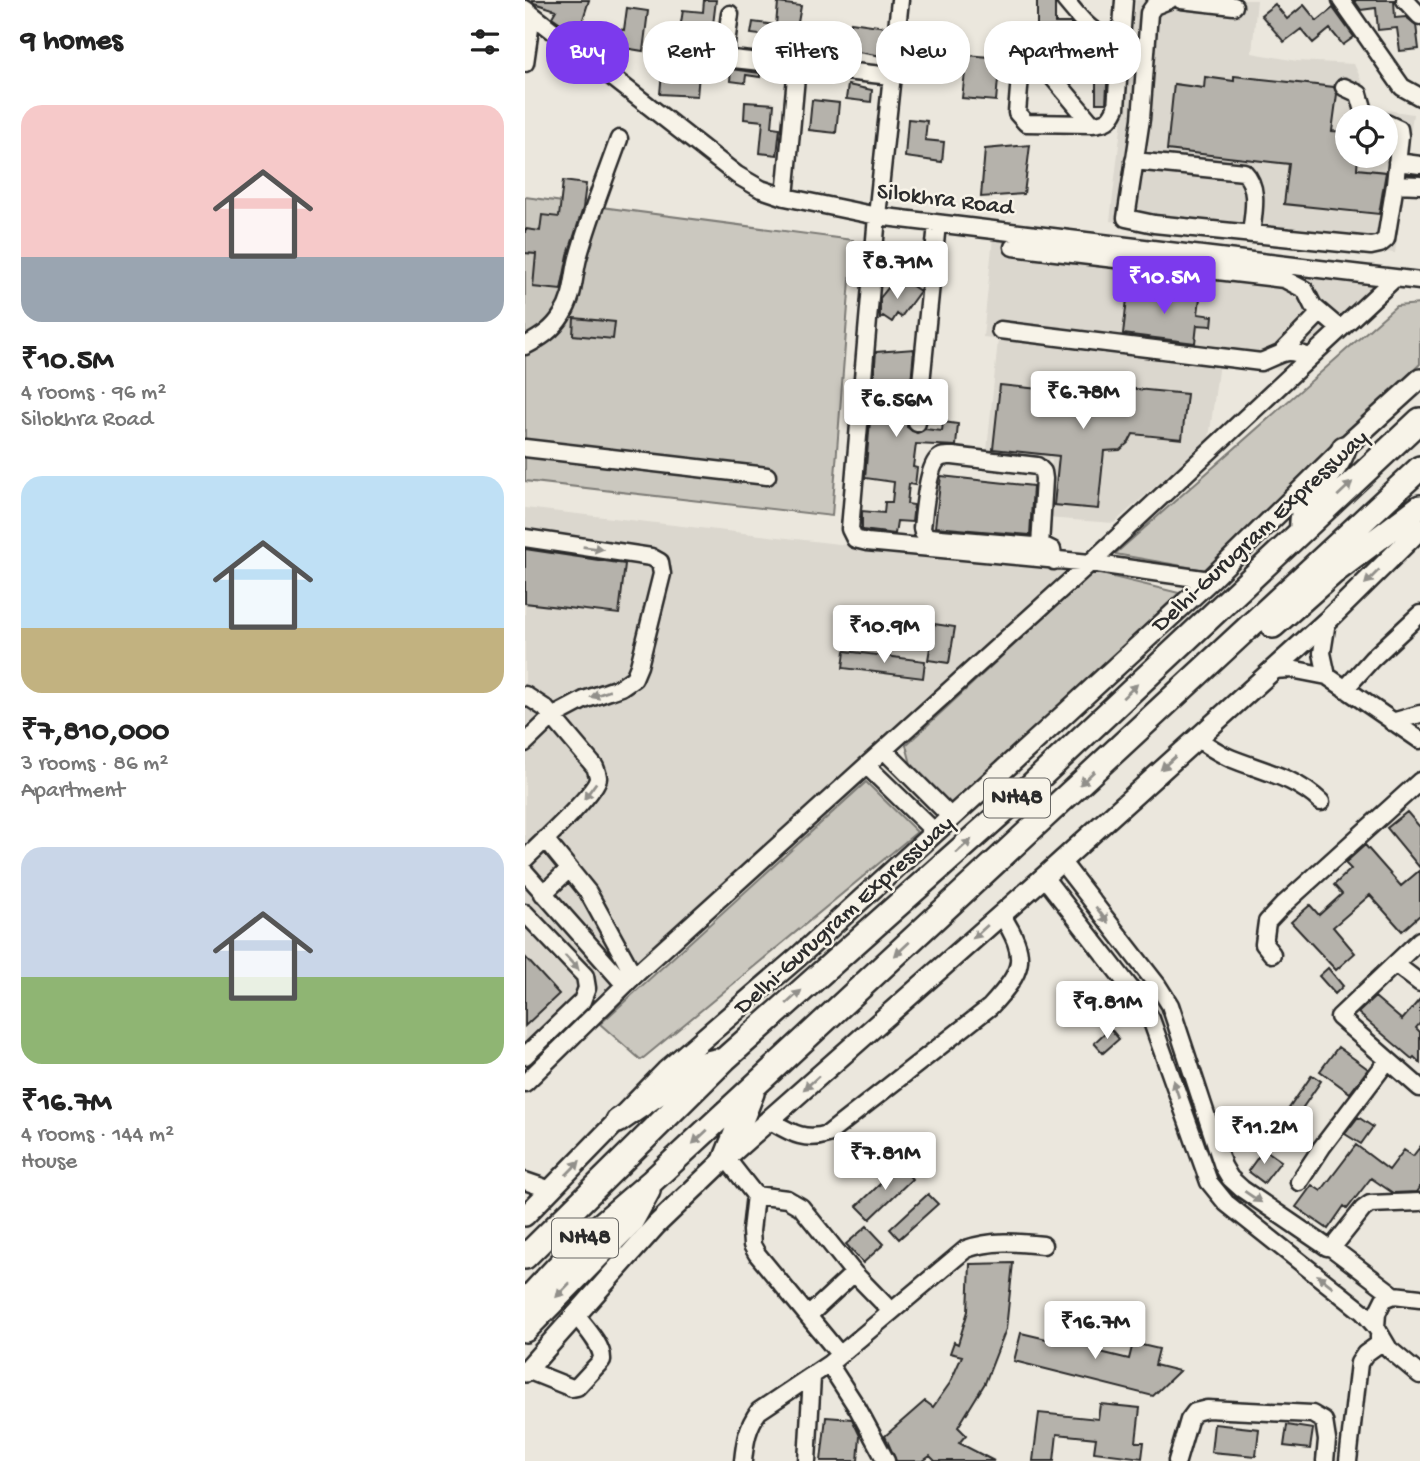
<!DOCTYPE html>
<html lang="en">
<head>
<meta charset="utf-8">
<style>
  :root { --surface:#fff; --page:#f2f2f2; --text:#222; --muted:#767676; --accent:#7c3aed }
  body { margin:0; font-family:"Gochi Hand",sans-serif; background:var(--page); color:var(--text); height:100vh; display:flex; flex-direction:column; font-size:26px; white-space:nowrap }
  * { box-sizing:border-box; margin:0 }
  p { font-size:23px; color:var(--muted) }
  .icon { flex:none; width:38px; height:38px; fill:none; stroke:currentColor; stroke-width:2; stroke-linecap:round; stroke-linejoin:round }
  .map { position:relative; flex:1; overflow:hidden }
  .side { display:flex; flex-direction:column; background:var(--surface); width:525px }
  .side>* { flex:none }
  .top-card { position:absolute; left:21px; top:21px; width:665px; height:63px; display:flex; gap:14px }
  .tools { position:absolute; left:810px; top:105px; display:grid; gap:14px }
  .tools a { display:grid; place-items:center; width:63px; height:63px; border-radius:50%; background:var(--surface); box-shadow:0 4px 10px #0003; font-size:35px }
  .price { position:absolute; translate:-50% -60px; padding:0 16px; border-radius:7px; background:#fff; color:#222; font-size:23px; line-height:46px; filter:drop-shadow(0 2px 4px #0008) }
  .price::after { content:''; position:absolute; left:50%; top:42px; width:21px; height:16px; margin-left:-10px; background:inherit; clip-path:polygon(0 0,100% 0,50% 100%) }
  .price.current { background:var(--accent); color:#fff }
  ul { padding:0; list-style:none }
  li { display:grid; align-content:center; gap:14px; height:371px; padding:0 21px }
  li span { display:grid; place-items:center; height:217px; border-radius:21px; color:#555 }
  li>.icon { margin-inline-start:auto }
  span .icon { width:126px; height:126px; fill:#fffc; stroke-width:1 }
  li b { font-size:30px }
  h2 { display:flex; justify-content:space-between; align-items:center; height:84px; padding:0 21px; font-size:30px }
  .pill { padding:0 24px; border-radius:28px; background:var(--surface); box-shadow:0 4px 10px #0003; font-size:24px; line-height:63px }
  .pill.current { background:var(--accent); color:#fff }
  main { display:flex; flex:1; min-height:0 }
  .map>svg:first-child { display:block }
  .built { fill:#dbd7ce; fill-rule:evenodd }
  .green { fill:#cbc8bf; stroke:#7b7a75; stroke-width:2 }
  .building { fill:#b5b2ab; stroke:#2b2b2b; stroke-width:2 }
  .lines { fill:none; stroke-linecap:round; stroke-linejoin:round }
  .minor-casing { stroke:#2b2b2b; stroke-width:21 }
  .major-casing { stroke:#2b2b2b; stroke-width:24 }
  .highway-casing { stroke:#2b2b2b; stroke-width:28 }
  .minor { stroke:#f7f3e8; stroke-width:16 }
  .major { stroke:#f7f3e8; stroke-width:19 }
  .highway { stroke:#f7f3e8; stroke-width:23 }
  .oneway { fill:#918f8a }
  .labels { text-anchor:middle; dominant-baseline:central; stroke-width:5; stroke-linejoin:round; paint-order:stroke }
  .shield { fill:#f7f3e8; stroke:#686764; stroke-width:2 }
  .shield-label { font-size:23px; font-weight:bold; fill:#2b2b2b }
  .street-label { font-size:24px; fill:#2b2b2b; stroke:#f7f3e8 }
</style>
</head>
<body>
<main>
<section class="side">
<h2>9 homes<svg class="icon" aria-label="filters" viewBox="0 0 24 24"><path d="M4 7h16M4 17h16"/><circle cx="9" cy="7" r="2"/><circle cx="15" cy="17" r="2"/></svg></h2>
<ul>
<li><span style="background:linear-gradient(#f6c9c9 70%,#9aa5b1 0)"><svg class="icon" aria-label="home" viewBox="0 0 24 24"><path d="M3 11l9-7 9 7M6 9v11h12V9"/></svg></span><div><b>₹10.5M</b><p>4 rooms · 96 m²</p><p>Silokhra Road</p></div></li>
<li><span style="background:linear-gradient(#bfe0f5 70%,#c2b280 0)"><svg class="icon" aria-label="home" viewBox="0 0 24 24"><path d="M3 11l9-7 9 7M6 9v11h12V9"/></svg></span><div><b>₹7,810,000</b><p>3 rooms · 86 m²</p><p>Apartment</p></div></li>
<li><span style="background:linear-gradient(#c9d6e8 60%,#8fb573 0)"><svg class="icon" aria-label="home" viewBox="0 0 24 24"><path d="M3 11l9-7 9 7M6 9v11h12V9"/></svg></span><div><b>₹16.7M</b><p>4 rooms · 144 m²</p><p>House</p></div></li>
</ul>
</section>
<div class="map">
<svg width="895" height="1461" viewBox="0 0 895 1461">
  <rect width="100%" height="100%" fill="#ebe7dd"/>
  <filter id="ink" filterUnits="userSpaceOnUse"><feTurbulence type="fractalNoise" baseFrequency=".0143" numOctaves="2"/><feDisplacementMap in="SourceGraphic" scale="14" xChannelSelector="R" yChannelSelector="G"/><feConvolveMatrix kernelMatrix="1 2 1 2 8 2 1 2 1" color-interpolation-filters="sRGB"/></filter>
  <g filter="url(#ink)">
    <path class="built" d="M611 0H732L727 53 772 61 829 64 849 108 888 114 870 253 585 221ZM822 117H861V156H822Z
      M468 237 850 283 756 369 694 363 684 439 589 523 521 518 527 460 462 451 473 340 638 357 458 337Z
      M0 508 541 570 0 1062Z"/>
    <path class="green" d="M0 197 328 240 307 516 0 481Z
      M895 304V364L680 570 590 554 871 306Z
      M568 572 654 593 429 807 386 764 381 745Z
      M341 782 392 832 116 1060 75 1024Z"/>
    <path class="building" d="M7 0H64L53 35 27 17 31 10 9 3Z
      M179 0H191L187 33 155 29 158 10 178 12Z
      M512 0H530V23H545L550 28V44H570V69H583L581 103H571V78H552V57H531L532 33H512Z
      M829 0H869L870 18 881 17 891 25 894 49 875 51 872 28 853 30 851 8 836 10Z
      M253 3 276 6 270 39 226 34 228 22 251 25Z
      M750 4 762 19 779 5 792 21 808 8 829 37 818 45 805 29 788 43 776 29 759 42 736 15Z
      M102 8 123 11 118 51 81 45 84 27 99 30Z
      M326 22 361 27 357 56 321 50Z
      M442 55 475 58 471 101 437 98Z
      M138 61 162 65 161 72 174 74 172 96 135 94Z
      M206 69 235 73V77L221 75 220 83 205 81Z
      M709 76 809 87 812 94 807 131 822 132V156H833L832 169 861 172 854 214 759 204 764 164 642 150 649 84 679 88 680 77 709 81Z
      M323 85 347 90 346 102 321 99Z
      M287 100 314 103 311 133 284 130Z
      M220 102 249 104 247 127 255 128 252 155 235 153 238 121 219 119Z
      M383 119 402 121 400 140 419 142 417 162 380 157Z
      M505 145 499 194 456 197 460 149Z
      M38 181 61 184 58 208 43 255 36 290 8 287 11 254 0 253V229L15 231 17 215 34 217Z
      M380 281 395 291 376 317 372 314 367 322 358 316 355 319V298L363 288H375Z
      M603 290 675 298 673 314 688 316 687 326 672 325 670 343 598 334Z
      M49 318 90 322 88 339 48 335Z
      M389 349 382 427 392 433 400 429 417 431 418 422 433 424 431 446 391 444 388 467 392 468 390 485 384 484 382 504 389 505 387 522 372 521 370 534 337 530V511L359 513 360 502H367L369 482 340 478 351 352Z
      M475 385 590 397 591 387 662 394 657 439 608 434 604 442 595 450 579 451 573 509 529 505 534 456 468 449Z
      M416 476 508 486 505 535 410 527Z
      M0 549 100 564 94 614 0 603Z
      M409 624 430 627 424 663 403 660Z
      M320 651 400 661 398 678 318 668Z
      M882 812 895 827V868L862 828Z
      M840 845 876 886 895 870V915L877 931 845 895 808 927 830 953 811 970 766 922 785 905 794 915 817 894 809 885 826 869 820 863Z
      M0 957 34 994 0 1026Z
      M803 968 818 986 810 994 794 976Z
      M850 997 877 1020 895 999V1023L891 1028 895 1032V1063L889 1057 887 1059 833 1013Z
      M585 1028 594 1039 578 1053 569 1043Z
      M813 1047 843 1069 825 1093 795 1071Z
      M787 1075 796 1081 756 1139 747 1133Z
      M833 1117 848 1127 836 1144 820 1134Z
      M831 1145 864 1170 879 1150 888 1156 895 1147V1188L892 1192 868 1193 846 1178 822 1209 819 1206 803 1229 771 1207 787 1185 796 1191Z
      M739 1149 756 1161 739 1183 723 1171Z
      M375 1165 387 1179 345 1219 332 1206Z
      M403 1194 413 1204 374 1239 365 1229Z
      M342 1226 359 1244 338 1263 321 1244Z
      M488 1263 481 1329 460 1383 433 1427 441 1435 434 1443 469 1461H410L405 1456 398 1461H371L360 1436 400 1401 408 1407 425 1383 437 1356 425 1353 429 1342 433 1344 443 1311 445 1264Z
      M534 1326 571 1335 567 1350 604 1359 608 1343 634 1349 630 1365 654 1371 628 1396 489 1361 496 1333 530 1341Z
      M575 1404 615 1408 611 1442H619L617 1458 569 1452 571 1438 532 1434 529 1461H508L514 1413 573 1419Z
      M301 1417 327 1419 335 1436 333 1461H296Z
      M689 1424 734 1429 731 1456 686 1452Z
      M762 1425 788 1429 785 1449 759 1446Z"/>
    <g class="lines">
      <defs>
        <path id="minor" d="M375 0 352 216 325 529 330 539 342 542 565 563 685 580
          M540 0C561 25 563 32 596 41
          M644 0 629 6 624 13 616 119 601 218 629 224 846 246 855 244 861 239 870 184 895 185
          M656 0 709 6
          M816 0 877 87 895 97
          M880 0 895 16
          M0 9 212 175 236 189 260 197 352 216 895 281
          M143 52 366 76
          M199 58 205 14
          M0 63 7 15
          M819 87 834 94 839 111 844 117
          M861 123 874 129 875 136 870 184
          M567 124 501 123 492 113 496 64 499 57 504 54 510 56 567 124C581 123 585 121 591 108L599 0
          M609 161 719 172C735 188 728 214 726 234
          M872 162 895 165
          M260 197 272 66
          M488 247 759 279 780 290 788 306 815 329
          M475 330 736 362C761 352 758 348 785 357
          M0 346C15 338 28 330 37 315 49 297 48 278 53 258 64 218 80 178 94 139
          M758 351 795 313
          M392 423 412 224
          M0 448 242 476
          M0 538 126 557 135 562 137 574 114 666 109 678 96 687 59 700 27 717 0 743
          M515 546 519 479 518 472 512 466 428 456C422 456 417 455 412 460 402 471 399 513 397 528L398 533 404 537 521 547 527 550 529 561
          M802 621 797 653 802 676
          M747 670 766 669 802 676 895 740
          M820 689 847 659 895 614
          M0 695 20 708 70 767C71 770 73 774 73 778 72 792 13 846 0 859
          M867 722 895 714
          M671 738C682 745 693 753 705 758 737 771 770 777 796 802
          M360 751 425 816
          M343 767 409 831
          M20 839 63 892 109 976
          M536 861 633 986 645 1005 698 1166 705 1178 717 1189 802 1247 807 1248 869 1295
          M0 872 100 985
          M519 877 613 998 626 1019 684 1182 701 1203 838 1312 851 1327 864 1349 895 1375
          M18 894 44 869
          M0 913 60 976 62 988 57 1001 0 1056
          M895 940 814 1017 895 1088
          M747 954 739 944 742 922 758 905 895 781
          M870 964 895 983
          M0 1083 109 976 565 563 870 278
          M244 1120C265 1132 279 1142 303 1134L465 1007C499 970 504 958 476 914
          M201 1158 230 1195 226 1231 227 1245 232 1254 283 1316 329 1273
          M0 1181 26 1190
          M774 1182 797 1147 863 1060
          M230 1195 262 1199 276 1207 329 1273 366 1311
          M807 1248 838 1209 845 1204 895 1202
          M283 1316 315 1355
          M851 1327 852 1313 859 1299 869 1295 895 1298
          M304 1364 333 1409 361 1461
          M2 1370 47 1388 52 1387 77 1360C78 1345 59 1326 50 1314
          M218 1461C220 1442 222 1427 234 1411L304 1364 441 1249C467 1240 491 1242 518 1245
          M282 1461 287 1377
          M652 1461 664 1420 670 1412 682 1409 787 1414 799 1421 802 1440 800 1461
          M823 1461 834 1363 840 1354 854 1344V1336"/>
        <path id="major" d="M0 1216 141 1071 273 957 543 711 685 580 819 448 895 379
          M0 1372 131 1225 201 1158 519 877 802 621 895 529"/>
        <path id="highway" d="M777 528C774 495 810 478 819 448
          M748 626 809 572 895 507
          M93 1121 174 1065 191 1061
          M201 1158 227 1093
          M0 1257 200 1059 483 807 895 420
          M0 1302 56 1242 127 1181 895 468
          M0 1330 106 1222 123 1191"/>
      </defs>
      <use href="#minor" class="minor-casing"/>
      <use href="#major" class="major-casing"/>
      <use href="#highway" class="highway-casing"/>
      <use href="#minor" class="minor"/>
      <use href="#major" class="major"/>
      <use href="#highway" class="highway"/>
    </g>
    <defs><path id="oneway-solid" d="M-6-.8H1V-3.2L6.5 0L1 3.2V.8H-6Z" transform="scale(1.75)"/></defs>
    <g class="oneway">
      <use href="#oneway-solid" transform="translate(820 489) rotate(-43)"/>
      <use href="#oneway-solid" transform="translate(68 548) rotate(8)"/>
      <use href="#oneway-solid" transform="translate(847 577) rotate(135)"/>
      <use href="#oneway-solid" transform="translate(605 691) rotate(-43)"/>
      <use href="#oneway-solid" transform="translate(75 694) rotate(161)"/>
      <use href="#oneway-solid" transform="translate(643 763) rotate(138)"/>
      <use href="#oneway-solid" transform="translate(562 778) rotate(137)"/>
      <use href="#oneway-solid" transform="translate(65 791) rotate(126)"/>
      <use href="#oneway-solid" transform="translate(439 846) rotate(-42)"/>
      <use href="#oneway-solid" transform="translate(577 915) rotate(52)"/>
      <use href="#oneway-solid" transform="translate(455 932) rotate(138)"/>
      <use href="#oneway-solid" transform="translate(377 949) rotate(137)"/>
      <use href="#oneway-solid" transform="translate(47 963) rotate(47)"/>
      <use href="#oneway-solid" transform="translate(269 997) rotate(-42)"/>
      <use href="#oneway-solid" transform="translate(286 1083) rotate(138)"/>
      <use href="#oneway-solid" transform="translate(651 1089) rotate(-109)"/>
      <use href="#oneway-solid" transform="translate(175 1137) rotate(137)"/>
      <use href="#oneway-solid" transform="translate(48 1168) rotate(-46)"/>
      <use href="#oneway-solid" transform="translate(728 1197) rotate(34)"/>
      <use href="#oneway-solid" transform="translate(800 1281) rotate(-142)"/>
      <use href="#oneway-solid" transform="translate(38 1290) rotate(134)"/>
    </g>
  </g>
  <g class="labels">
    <g class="shield">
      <rect x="459" y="778.5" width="66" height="39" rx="5"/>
      <rect x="27" y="1218.5" width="66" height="39" rx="5"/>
    </g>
    <g class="shield-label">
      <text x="492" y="798">NH48</text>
      <text x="60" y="1238">NH48</text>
    </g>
    <g class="street-label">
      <text transform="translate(420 201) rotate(7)">Silokhra Road</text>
      <text transform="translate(736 532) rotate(-43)">Delhi-Gurugram Expressway</text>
      <text transform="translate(320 916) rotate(-42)">Delhi-Gurugram Expressway</text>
    </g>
  </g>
</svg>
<div class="tools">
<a><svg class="icon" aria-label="locate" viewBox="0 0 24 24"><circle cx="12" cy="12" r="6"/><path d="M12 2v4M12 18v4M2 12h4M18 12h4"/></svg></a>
</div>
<b class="price" style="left:372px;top:301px">₹8.71M</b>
<b class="price current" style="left:639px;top:316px">₹10.5M</b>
<b class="price" style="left:558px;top:431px">₹6.78M</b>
<b class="price" style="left:371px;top:439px">₹6.56M</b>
<b class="price" style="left:359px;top:665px">₹10.9M</b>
<b class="price" style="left:582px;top:1041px">₹9.81M</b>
<b class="price" style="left:739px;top:1166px">₹11.2M</b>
<b class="price" style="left:360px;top:1192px">₹7.81M</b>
<b class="price" style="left:570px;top:1361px">₹16.7M</b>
<div class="top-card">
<a class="pill current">Buy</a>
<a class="pill">Rent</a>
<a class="pill">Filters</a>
<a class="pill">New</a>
<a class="pill">Apartment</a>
</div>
</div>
</main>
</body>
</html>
